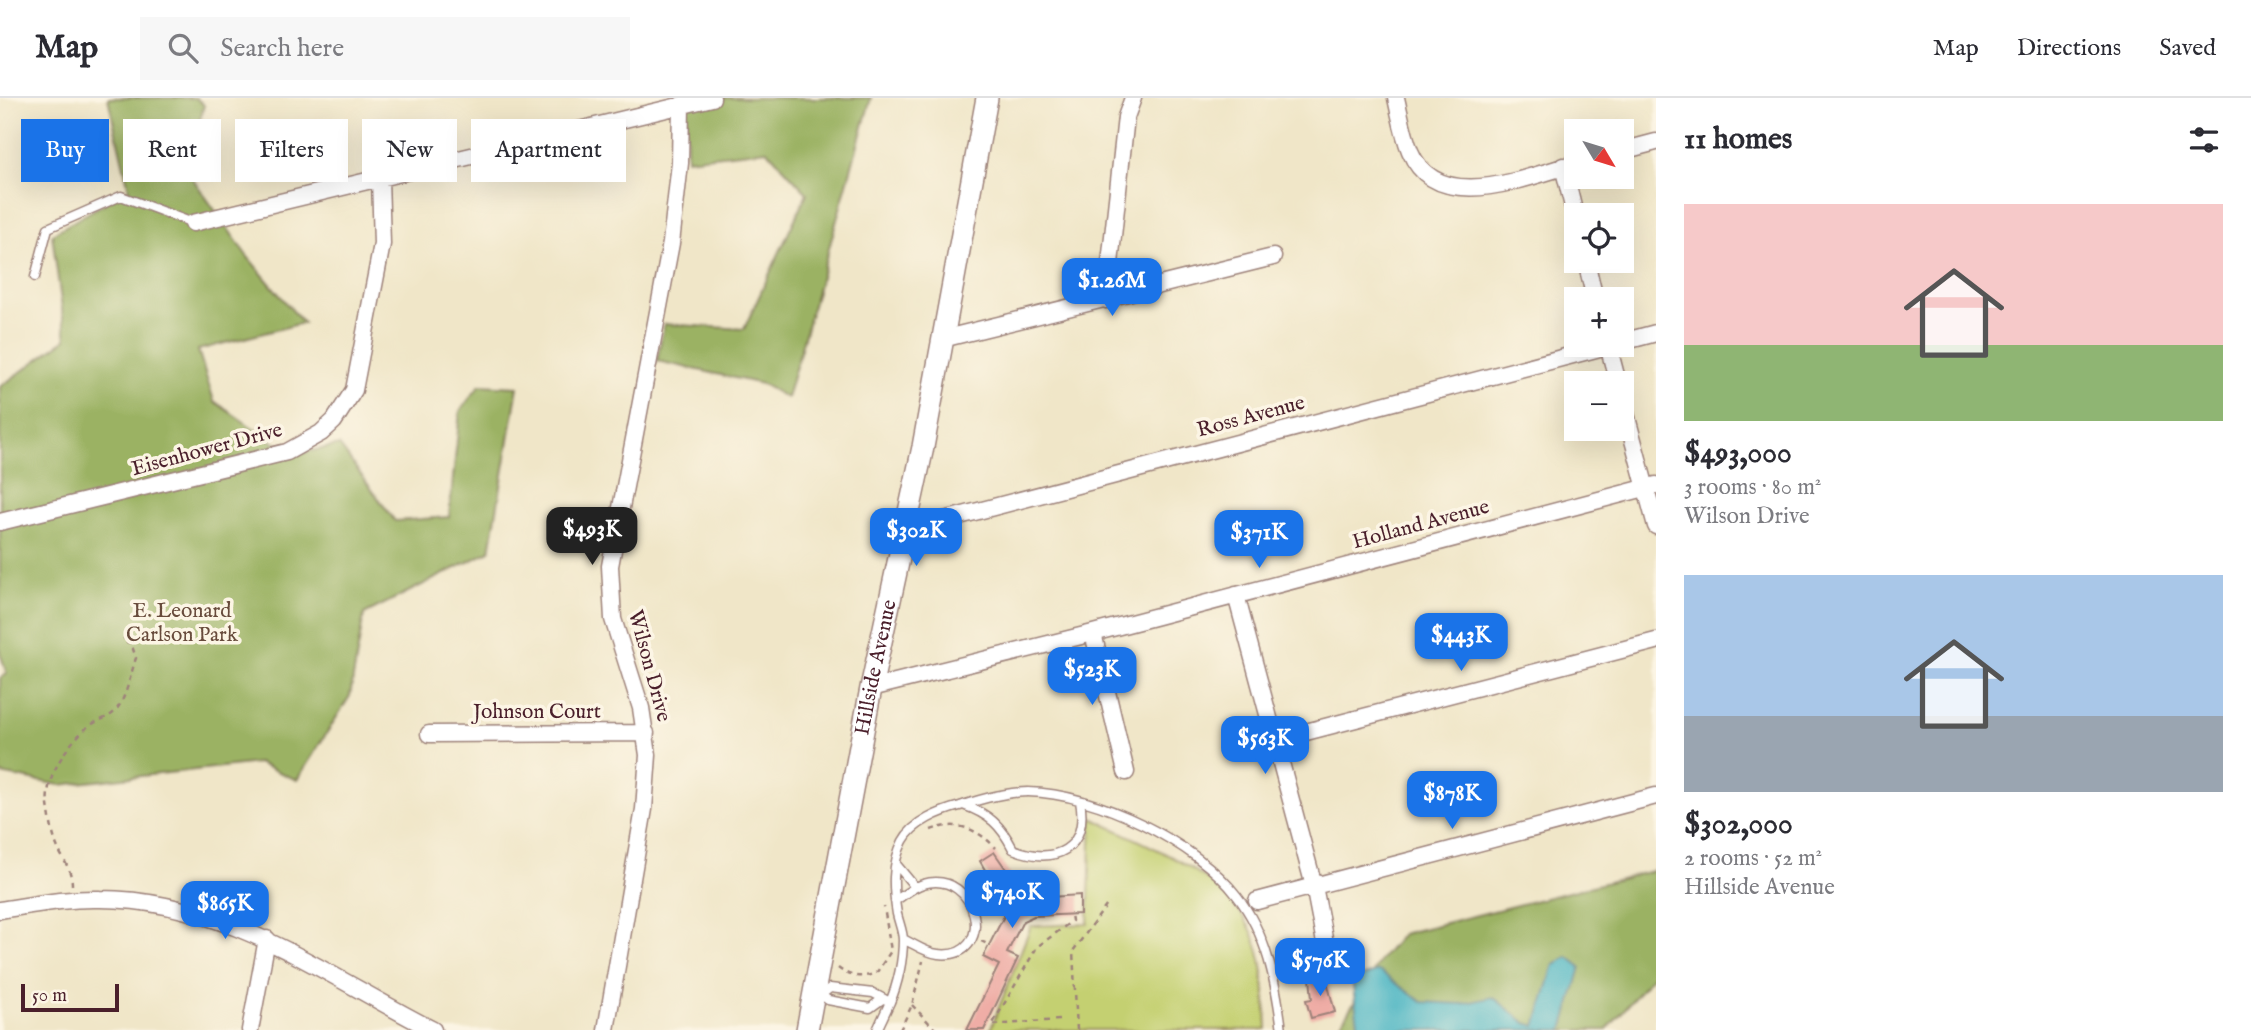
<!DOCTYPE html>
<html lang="en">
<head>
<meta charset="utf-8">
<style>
  :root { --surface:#fff; --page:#f7f7f7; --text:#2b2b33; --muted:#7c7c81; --line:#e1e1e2; --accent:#1a73e8 }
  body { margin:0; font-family:"IM FELL English",serif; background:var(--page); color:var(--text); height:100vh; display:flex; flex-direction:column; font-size:26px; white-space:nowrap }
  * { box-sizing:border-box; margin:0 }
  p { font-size:23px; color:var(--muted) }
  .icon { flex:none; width:38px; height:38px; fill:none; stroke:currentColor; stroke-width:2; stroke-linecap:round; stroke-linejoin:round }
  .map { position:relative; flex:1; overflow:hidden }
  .panel { display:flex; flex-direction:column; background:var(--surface); width:595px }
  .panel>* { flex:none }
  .top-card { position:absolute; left:21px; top:21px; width:665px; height:63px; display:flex; gap:14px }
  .needle { width:46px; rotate:128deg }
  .tools { position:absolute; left:1564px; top:21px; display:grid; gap:14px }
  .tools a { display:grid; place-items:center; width:70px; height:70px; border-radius:0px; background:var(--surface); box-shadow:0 7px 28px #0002; font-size:35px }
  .scale { position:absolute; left:21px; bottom:18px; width:98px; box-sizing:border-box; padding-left:7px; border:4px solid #4a1f2b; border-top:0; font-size:19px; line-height:24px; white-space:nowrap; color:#4a1f2b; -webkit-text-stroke:5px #fcf5e5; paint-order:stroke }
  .price { position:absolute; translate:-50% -60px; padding:0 16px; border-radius:14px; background:var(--accent); color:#fff; font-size:23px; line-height:46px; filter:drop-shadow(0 2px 4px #0008) }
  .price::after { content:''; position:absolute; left:50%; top:42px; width:21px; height:16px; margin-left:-10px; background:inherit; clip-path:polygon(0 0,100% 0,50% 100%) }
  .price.on { background:#222; color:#fff }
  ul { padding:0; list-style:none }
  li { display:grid; align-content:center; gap:14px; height:371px; padding:0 28px }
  li span { display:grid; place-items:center; height:217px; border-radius:0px; color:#555 }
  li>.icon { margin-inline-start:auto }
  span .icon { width:126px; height:126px; fill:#fffc; stroke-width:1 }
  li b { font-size:30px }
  h2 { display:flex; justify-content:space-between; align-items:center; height:84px; padding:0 28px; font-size:30px }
  .pill { padding:0 24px; border-radius:0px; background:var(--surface); box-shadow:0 7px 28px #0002; font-size:24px; line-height:63px }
  .pill.on { background:var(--accent); color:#fff }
  header { display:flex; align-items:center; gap:42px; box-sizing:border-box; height:98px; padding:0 35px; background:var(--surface); border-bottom:2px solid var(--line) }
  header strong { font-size:33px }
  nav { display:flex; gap:38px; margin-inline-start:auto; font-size:24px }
  .search { width:490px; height:63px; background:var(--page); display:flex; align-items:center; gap:18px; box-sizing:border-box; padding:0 24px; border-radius:0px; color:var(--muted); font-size:26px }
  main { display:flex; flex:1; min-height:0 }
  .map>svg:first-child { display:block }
  .green { fill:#c4d071; stroke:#87784e; stroke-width:2 }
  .forest { fill:#9bb263; stroke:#726847; stroke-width:2 }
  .water { fill:#47b4c2; stroke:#486a76; stroke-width:2 }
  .building { fill:#efada6 }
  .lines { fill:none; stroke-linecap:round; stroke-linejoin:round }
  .lane-casing { stroke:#9d827a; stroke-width:11 }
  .street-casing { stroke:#9d827a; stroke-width:19 }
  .secondary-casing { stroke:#9d827a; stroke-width:24 }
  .path { stroke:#9d827a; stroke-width:2.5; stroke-dasharray:5 5; stroke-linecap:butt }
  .lane { stroke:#fff; stroke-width:8 }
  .street { stroke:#fff; stroke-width:16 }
  .secondary { stroke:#fff; stroke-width:21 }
  .labels { text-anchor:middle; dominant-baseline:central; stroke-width:7; stroke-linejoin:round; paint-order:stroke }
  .street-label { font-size:21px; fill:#4a1f2b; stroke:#fcf5e5 }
  .park-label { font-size:21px; fill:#684b3c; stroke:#fcf5e5 }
</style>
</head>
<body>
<header>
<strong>Map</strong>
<div class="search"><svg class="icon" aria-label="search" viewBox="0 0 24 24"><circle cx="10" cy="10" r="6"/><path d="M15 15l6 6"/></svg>Search here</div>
<nav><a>Map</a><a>Directions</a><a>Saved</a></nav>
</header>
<main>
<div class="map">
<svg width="1656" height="932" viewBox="0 0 1656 932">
  <rect width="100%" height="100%" fill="#fcf5e5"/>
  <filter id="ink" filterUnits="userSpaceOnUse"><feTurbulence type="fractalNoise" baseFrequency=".0143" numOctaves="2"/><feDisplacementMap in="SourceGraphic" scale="14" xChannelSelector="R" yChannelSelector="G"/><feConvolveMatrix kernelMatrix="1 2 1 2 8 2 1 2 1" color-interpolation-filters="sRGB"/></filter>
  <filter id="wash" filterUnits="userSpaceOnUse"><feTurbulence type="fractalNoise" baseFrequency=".00686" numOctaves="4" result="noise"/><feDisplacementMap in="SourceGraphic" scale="28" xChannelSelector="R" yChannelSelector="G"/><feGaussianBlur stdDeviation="1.57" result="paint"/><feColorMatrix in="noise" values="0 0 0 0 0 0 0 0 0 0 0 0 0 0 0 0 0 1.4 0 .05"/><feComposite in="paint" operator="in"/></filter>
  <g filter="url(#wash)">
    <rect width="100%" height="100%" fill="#f0e6c8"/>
    <path class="green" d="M1092 720C1158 754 1245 780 1261 862 1265 885 1266 909 1267 932H990L1031 828 1088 826Z"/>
    <path class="forest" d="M108 0H196L204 7 186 71 247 158 303 225 198 252 214 303 292 357 339 347 395 423 449 419 460 313 480 287 518 289 490 453 364 516 350 598 297 682 258 665 60 687 0 676V580L7 576 0 555V289L66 241 52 136 129 91Z
      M693 0H871L787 300 762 286 657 263 664 226 744 231 807 95 767 52 687 61 686 6Z
      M1656 772V874L1607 932H1337L1381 861 1402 836Z"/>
    <path class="water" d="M1568 859 1581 869 1563 932H1359L1352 882 1379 873 1422 904 1462 906 1493 899 1526 925 1536 928 1554 866Z"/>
    <g id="blocks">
      <path class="building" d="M994 754 1024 797 1034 800 1080 797V816L1034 818 1023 823 1007 855 1018 860 984 932H967L999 867 983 859 1005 816 1003 804 980 763Z
        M1325 876 1335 914 1311 920 1306 902 1312 901 1310 880Z"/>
    </g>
  </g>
  <g filter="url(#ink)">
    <use href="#blocks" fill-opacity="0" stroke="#9d827a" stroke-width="2"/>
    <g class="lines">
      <defs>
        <path id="lane" d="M35 179 48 130 121 98 193 125
          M963 707C989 716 1001 727 1013 751 1055 768 1089 751 1080 703
          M896 766 915 789
          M895 803C904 797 913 789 923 786 979 770 998 863 938 856 926 855 914 846 903 841
          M881 902 870 910 828 902 821 897 830 890 873 895 890 904C898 886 903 862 903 842 903 834 899 825 897 816 893 792 891 766 903 743 913 724 941 713 960 708 981 701 1005 694 1028 694 1095 695 1196 744 1237 798 1267 836 1276 885 1282 932
          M877 932 890 904"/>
        <path id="street" d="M1396 0C1400 17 1403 36 1410 53 1437 119 1528 78 1577 65
          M1622 53 1656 44
          M1563 68 1577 125
          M193 125 712 0
          M1586 163 1595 201
          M1106 202 1126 19 1133 0
          M942 241 1273 159
          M1622 244 1656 235
          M1608 247 1618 285
          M1622 301 1656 428
          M0 424 287 354 321 335 334 323 354 292 382 146 380 80
          M902 433 1611 247
          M1236 497 1314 788 1326 850
          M1093 535 1126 674
          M871 590 1093 535 1656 387
          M429 636 646 635
          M1275 642 1656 543
          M1257 803 1656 698
          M0 812C33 807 66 800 100 801 226 801 325 877 433 932
          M250 932 267 841
          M606 932 644 711 648 657 641 610 613 521 610 468 671 145 680 65 681 7"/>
        <g id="secondary">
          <path id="s1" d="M807 932 871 590 923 349 987 0"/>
        </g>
      </defs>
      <use href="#lane" class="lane-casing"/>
      <use href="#street" class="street-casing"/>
      <use href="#secondary" class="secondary-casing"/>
      <path class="path" d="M931 732C958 722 977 731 996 750
        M72 787C72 771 62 761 57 748 52 736 50 720 48 707 44 680 69 643 89 628 96 623 105 621 112 616 126 605 130 577 136 560L131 545 123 543 125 539
        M981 843 989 847
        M838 870C849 879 864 881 877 874L891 853 884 809
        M912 907 936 932
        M1059 922 992 927 1037 849 1072 823 1071 816
        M900 932 912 907 923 863
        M1077 932 1073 853 1109 804"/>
      <use href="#lane" class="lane"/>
      <use href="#street" class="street"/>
      <use href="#secondary" class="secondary"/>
    </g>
  </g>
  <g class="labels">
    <g class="street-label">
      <text transform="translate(1251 319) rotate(-15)">Ross Avenue</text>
      <text transform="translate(207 352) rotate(-15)">Eisenhower Drive</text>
      <text transform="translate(1421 427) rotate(-15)">Holland Avenue</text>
      <text transform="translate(649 568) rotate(75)">Wilson Drive</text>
      <text stroke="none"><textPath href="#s1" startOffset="369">Hillside Avenue</textPath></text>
      <text x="537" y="614">Johnson Court</text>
    </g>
    <g class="park-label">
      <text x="182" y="513">E. Leonard<tspan x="182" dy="24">Carlson Park</tspan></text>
    </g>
  </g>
</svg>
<div class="tools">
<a><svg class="needle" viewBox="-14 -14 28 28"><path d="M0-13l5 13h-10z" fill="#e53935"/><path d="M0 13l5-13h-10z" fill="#7c7c81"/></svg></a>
<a><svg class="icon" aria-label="locate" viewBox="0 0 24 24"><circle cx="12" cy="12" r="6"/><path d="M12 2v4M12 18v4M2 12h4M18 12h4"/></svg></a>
<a>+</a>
<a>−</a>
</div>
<div class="scale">50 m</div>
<b class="price" style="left:1112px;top:220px">$1.26M</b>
<b class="price on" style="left:592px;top:469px">$493K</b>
<b class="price" style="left:916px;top:470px">$302K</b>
<b class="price" style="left:1259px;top:472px">$371K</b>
<b class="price" style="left:1461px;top:575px">$443K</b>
<b class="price" style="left:1092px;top:609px">$523K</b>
<b class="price" style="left:1265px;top:678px">$563K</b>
<b class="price" style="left:1452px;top:733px">$878K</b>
<b class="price" style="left:1012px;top:832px">$740K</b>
<b class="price" style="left:225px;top:843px">$865K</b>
<b class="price" style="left:1320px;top:900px">$576K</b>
<div class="top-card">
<a class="pill on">Buy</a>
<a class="pill">Rent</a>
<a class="pill">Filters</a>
<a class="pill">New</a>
<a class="pill">Apartment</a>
</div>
</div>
<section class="panel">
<h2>11 homes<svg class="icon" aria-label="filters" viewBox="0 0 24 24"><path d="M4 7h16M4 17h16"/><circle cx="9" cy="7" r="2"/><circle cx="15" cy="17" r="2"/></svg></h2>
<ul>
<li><span style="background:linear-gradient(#f6c9c9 65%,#8fb573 0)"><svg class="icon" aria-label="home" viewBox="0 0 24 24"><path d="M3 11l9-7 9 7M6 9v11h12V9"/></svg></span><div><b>$493,000</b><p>3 rooms · 80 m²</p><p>Wilson Drive</p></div></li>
<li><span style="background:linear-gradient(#a9c7e8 65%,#9aa5b1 0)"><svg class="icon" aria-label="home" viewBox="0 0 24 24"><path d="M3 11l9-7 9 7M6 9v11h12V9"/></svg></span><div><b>$302,000</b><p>2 rooms · 52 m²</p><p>Hillside Avenue</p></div></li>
</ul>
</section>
</main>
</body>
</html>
